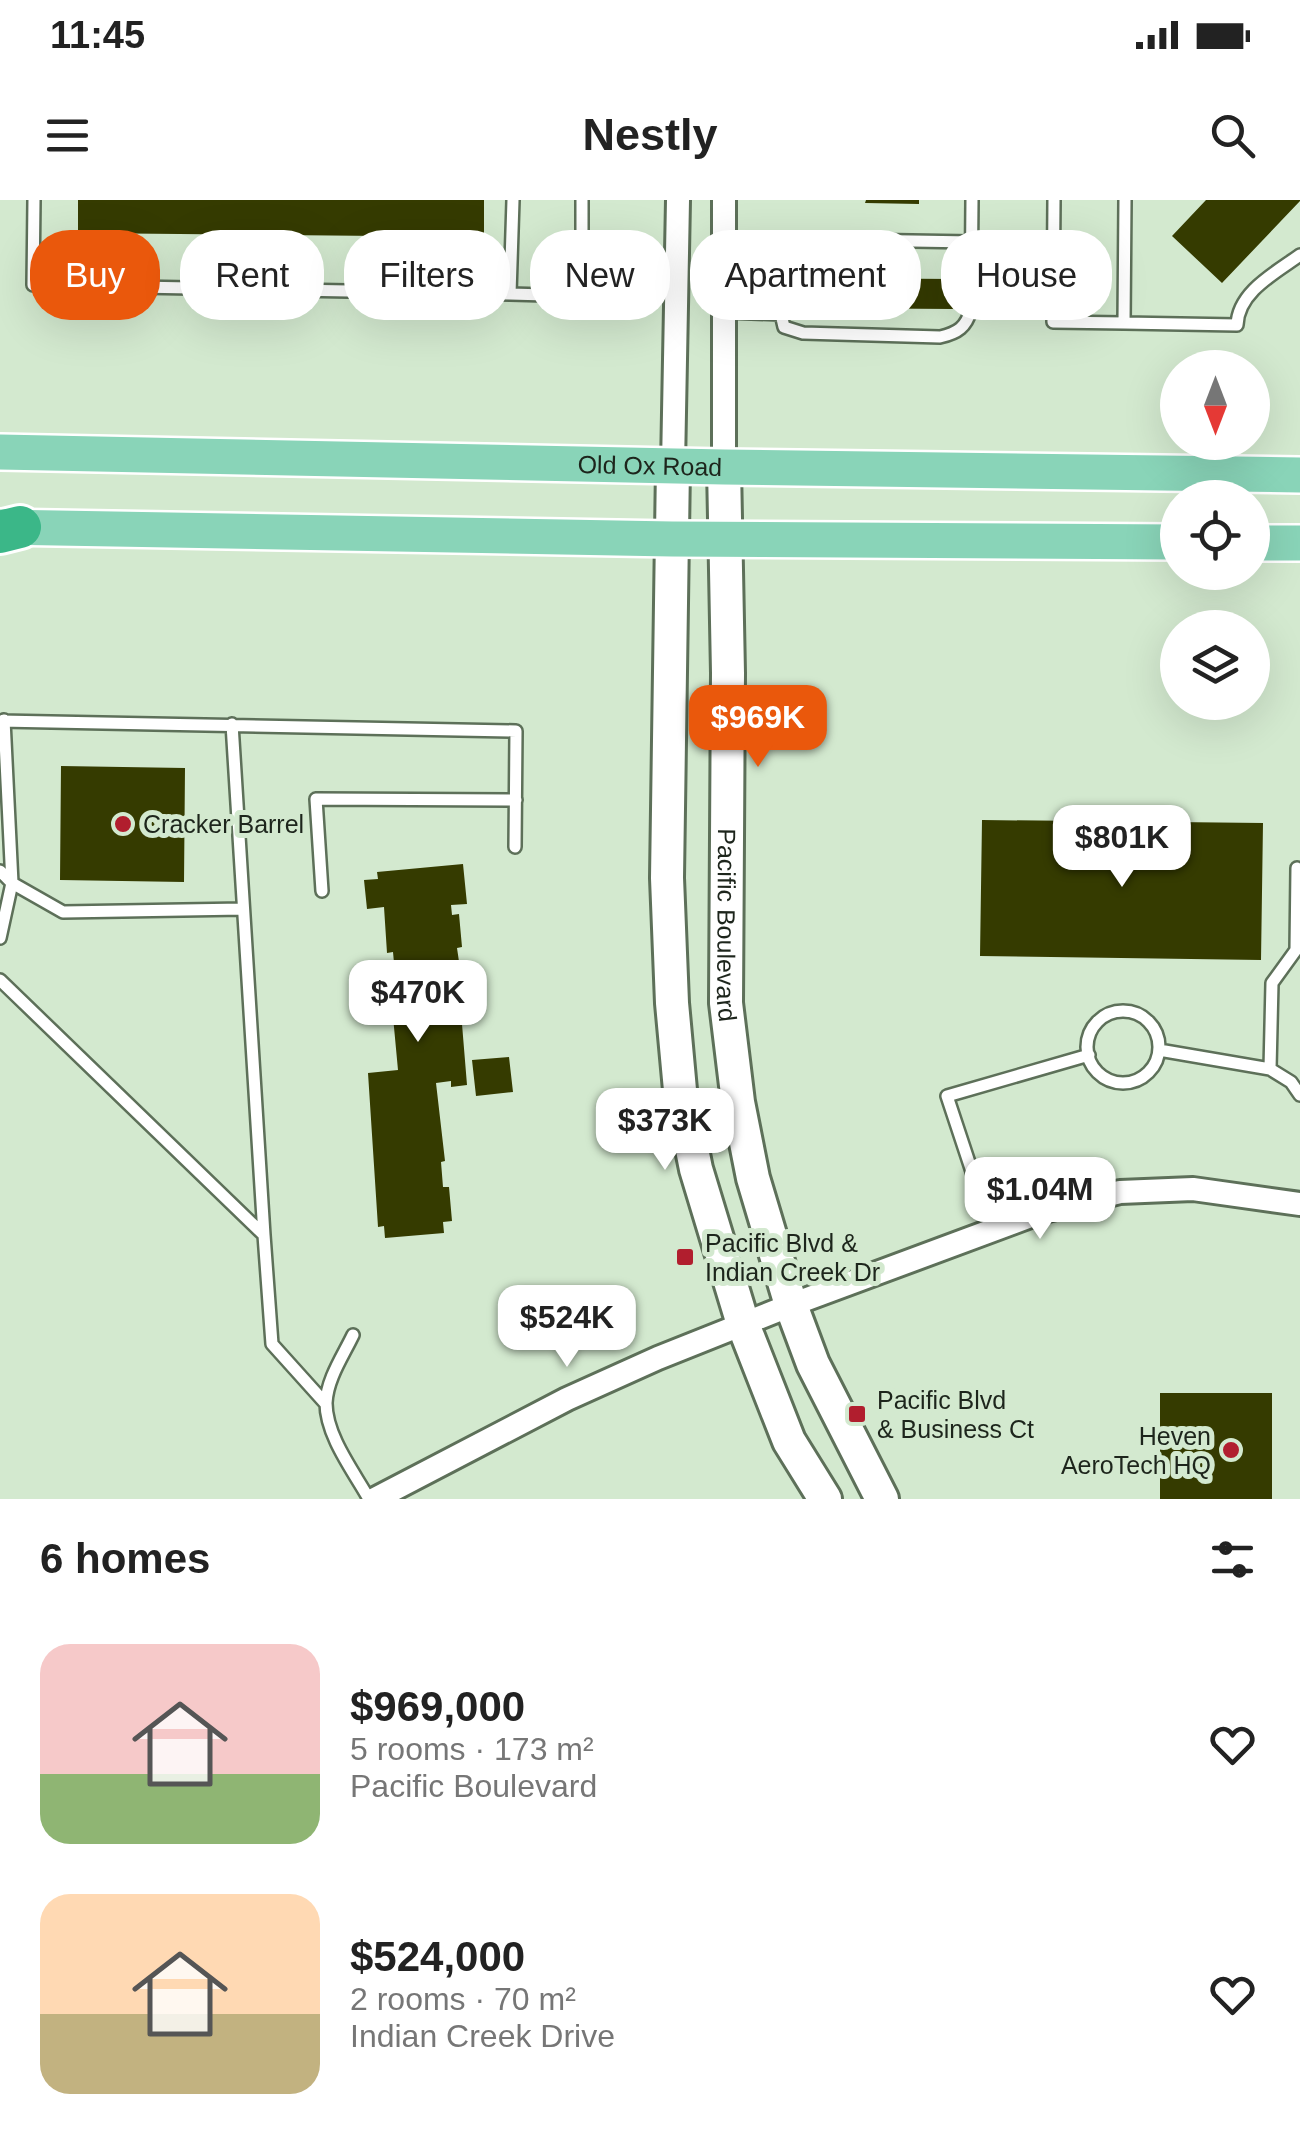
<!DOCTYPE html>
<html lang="en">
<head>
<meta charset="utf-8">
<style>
  :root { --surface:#fff; --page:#f2f2f2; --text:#222; --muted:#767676; --accent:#ea580c }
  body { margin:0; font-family:Helvetica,sans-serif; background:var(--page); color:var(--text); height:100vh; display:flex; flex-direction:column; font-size:38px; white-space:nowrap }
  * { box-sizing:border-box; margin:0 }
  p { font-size:32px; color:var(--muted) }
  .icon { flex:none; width:55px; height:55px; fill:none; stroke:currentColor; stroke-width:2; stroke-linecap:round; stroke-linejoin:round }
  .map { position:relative; height:1299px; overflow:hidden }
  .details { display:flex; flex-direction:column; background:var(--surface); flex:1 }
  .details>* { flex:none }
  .hud { position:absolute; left:30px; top:30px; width:1240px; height:90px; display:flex; gap:20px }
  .needle { width:65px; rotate:180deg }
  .fabs { position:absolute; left:1160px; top:150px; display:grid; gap:20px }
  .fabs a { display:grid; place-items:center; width:110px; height:110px; border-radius:50%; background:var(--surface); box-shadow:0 10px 40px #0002; font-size:50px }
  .price { position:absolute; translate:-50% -85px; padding:0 22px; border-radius:20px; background:#fff; color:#222; font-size:32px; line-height:65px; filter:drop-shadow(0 2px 5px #0008) }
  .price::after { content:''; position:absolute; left:50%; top:60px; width:30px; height:22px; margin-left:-15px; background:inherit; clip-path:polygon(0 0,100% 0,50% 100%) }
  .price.selected { background:var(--accent); color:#fff }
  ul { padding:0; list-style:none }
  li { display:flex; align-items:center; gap:30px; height:250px; padding:0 40px }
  li span { display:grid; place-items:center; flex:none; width:280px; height:200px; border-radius:30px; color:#555 }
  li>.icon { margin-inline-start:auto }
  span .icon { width:120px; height:120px; fill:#fffc; stroke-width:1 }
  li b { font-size:42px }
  h2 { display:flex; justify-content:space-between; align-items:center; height:120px; padding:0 40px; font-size:42px }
  .pill { padding:0 35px; border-radius:40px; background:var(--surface); box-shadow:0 10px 40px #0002; font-size:35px; line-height:90px }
  .pill.selected { background:var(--accent); color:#fff }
  .status { display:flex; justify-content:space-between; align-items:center; height:70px; padding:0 50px; background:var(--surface); direction:ltr }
  .status svg { height:28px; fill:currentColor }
  header { display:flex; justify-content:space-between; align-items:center; height:130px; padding:0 40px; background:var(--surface); font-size:45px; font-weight:700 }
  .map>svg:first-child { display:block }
  .building { fill:#353b00 }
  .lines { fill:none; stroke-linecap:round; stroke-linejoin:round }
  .service-casing { stroke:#5d7059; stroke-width:16 }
  .minor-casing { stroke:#5d7059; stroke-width:28 }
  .secondary-casing { stroke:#5d7059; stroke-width:38 }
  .primary-casing { stroke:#fff; stroke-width:40 }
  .motorway-casing { stroke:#fff; stroke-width:48 }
  .service { stroke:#fff; stroke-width:11 }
  .minor { stroke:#fff; stroke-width:22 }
  .secondary { stroke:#fff; stroke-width:32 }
  .primary { stroke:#89d4b8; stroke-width:35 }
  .motorway { stroke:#3bb788; stroke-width:42 }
  .poi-dot { fill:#b11e2e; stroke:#d3e9cf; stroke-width:4 }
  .labels { text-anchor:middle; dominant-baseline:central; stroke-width:10; stroke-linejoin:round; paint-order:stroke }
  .street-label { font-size:25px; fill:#1d251c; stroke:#d3e9cf }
  .poi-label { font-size:25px; fill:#1d251c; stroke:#d3e9cf; text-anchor:start }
</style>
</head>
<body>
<div class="status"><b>11:45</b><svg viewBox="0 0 49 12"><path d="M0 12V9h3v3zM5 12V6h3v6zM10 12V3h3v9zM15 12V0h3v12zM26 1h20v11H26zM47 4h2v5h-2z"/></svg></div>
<header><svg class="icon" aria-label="menu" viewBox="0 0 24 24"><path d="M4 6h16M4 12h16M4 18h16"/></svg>Nestly<svg class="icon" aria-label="search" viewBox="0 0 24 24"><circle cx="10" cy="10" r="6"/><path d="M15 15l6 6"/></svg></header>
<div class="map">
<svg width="1300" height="1299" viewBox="0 0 1300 1299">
  <rect width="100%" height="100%" fill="#d3e9cf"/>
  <path class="building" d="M78 0H484V37L78 33Z
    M866 0H919V4L865 3Z
    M1206 0H1300V1L1222 83 1172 36Z
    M810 78 954 79V109L809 108Z
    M61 566 185 568 184 682 60 680Z
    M982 620 1263 623 1261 760 980 756Z
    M463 664 467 704 451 705 452 715 459 714 462 747 457 748 468 823 462 824 467 885 451 887V881L436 883 445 961 441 962 443 987H449L452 1021 443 1022 444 1033 385 1038 384 1026 378 1027 368 873 398 870 391 795H397L393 752 387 753 384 707 367 709 364 680 378 679 377 672Z
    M509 857 513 892 476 896 472 860Z
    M1160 1193H1272V1299H1160Z"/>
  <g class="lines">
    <defs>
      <path id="service" d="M34 0 33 85 510 94 513 0
        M1054 0 1053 122 1124 123
        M1125 0 1124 123 1237 125C1238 92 1275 73 1300 55
        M724 38 972 42
        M510 94 582 96V0
        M725 112 781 114 784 127 803 133 940 137C958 133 966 127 971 110L972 0
        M0 521 516 531 515 647
        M232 524 264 1035
        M0 671 12 683 63 712 243 709
        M322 691 316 599 516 600
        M0 738 12 683 4 520
        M0 780 264 1035 272 1144 326 1204
        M1087 847a36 36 0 1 1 72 0a36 36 0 1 1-72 0Z
        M1159 850 1270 869 1291 882 1300 895
        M1270 869 1272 783 1296 750 1297 668
        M992 1032 947 896 1089 855
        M353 1135C343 1156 327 1179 326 1203 326 1236 354 1272 369 1299"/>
      <path id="minor" d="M673 266 678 0
        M724 267V0
        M375 1299 567 1199 658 1158 791 1105 1044 1011 1120 992 1193 989 1300 1004"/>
      <g id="secondary">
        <path d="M673 266 667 678 672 803 680 890 696 969 743 1124 789 1241 825 1299"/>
        <path id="s1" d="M724 267 728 473 726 803 738 902 753 978 791 1105 813 1164 882 1299"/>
      </g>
      <g id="primary">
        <path id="s2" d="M0 252 724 267 1300 275"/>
        <path d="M0 327 672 339 1178 342"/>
        <path d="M1252 343H1300"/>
      </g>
      <path id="motorway" d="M0 332 20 327"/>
    </defs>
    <use href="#service" class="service-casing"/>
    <use href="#minor" class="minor-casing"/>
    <use href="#secondary" class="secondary-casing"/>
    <use href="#primary" class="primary-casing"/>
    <use href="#motorway" class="motorway-casing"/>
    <use href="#service" class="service"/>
    <use href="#minor" class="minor"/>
    <use href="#secondary" class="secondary"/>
    <use href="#primary" class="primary"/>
    <use href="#motorway" class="motorway"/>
  </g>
  <g class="poi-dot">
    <circle cx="123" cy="624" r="10"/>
    <rect x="675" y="1047" width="20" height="20" rx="5"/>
    <rect x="847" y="1204" width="20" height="20" rx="5"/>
    <circle cx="1231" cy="1250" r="10"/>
  </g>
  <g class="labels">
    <g class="street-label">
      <text stroke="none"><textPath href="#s2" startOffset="650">Old Ox Road</textPath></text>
      <text stroke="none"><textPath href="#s1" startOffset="458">Pacific Boulevard</textPath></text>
    </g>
    <g class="poi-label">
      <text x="143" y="624">Cracker Barrel</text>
      <text x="705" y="1043">Pacific Blvd &amp;<tspan x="705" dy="29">Indian Creek Dr</tspan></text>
      <text x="877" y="1200">Pacific Blvd<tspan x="877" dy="29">&amp; Business Ct</tspan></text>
      <text x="1211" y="1236" text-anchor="end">Heven<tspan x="1211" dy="29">AeroTech HQ</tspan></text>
    </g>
  </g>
</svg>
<div class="fabs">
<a><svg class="needle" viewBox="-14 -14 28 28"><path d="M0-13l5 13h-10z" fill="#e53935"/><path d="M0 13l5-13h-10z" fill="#767676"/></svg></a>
<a><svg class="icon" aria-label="locate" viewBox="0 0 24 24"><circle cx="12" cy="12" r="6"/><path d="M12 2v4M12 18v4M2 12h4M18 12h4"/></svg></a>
<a><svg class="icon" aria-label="layers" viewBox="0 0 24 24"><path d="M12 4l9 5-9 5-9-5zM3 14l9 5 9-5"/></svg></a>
</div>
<b class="price selected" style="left:758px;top:570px">$969K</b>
<b class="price" style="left:1122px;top:690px">$801K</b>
<b class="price" style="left:418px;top:845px">$470K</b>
<b class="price" style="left:665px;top:973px">$373K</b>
<b class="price" style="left:1040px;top:1042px">$1.04M</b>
<b class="price" style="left:567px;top:1170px">$524K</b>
<div class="hud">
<a class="pill selected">Buy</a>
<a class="pill">Rent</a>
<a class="pill">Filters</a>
<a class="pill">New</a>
<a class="pill">Apartment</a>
<a class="pill">House</a>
</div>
</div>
<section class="details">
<h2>6 homes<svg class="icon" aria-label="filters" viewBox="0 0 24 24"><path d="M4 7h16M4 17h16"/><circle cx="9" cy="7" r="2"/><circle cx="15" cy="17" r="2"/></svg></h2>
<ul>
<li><span style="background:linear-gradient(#f6c9c9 65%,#8fb573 0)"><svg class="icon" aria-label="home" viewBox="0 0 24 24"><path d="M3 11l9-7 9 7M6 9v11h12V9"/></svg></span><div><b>$969,000</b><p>5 rooms · 173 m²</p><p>Pacific Boulevard</p></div><svg class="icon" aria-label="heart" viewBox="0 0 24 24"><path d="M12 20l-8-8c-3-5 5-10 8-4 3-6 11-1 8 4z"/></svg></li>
<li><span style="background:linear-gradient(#ffd9b3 60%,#c2b280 0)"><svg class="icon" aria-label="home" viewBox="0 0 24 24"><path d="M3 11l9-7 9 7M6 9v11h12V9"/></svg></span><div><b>$524,000</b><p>2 rooms · 70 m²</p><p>Indian Creek Drive</p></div><svg class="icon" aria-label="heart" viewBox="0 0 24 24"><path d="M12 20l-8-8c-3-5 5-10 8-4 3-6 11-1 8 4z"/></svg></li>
</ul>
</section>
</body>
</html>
